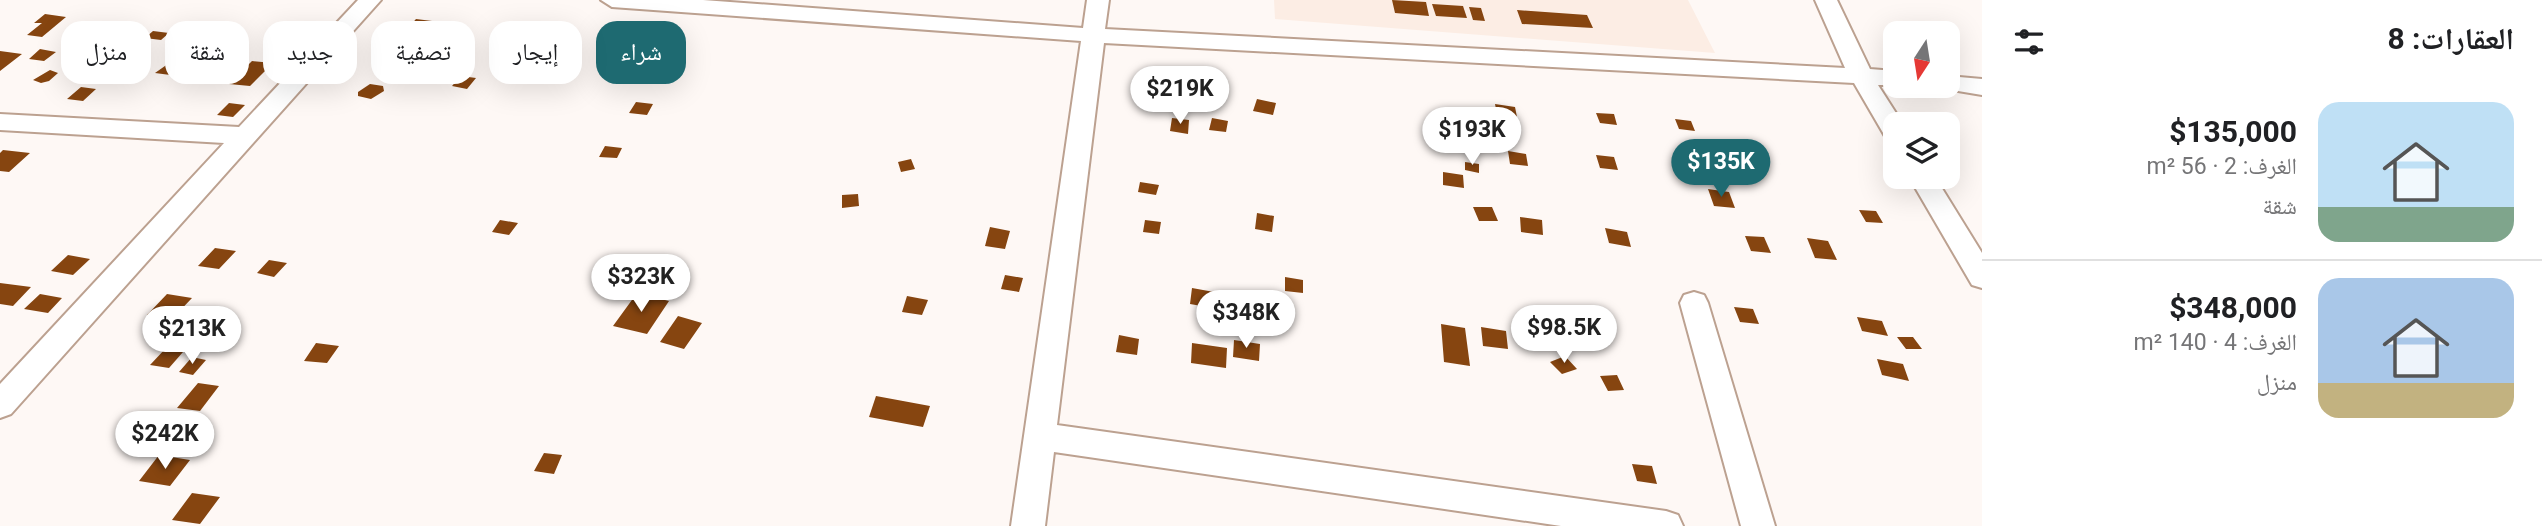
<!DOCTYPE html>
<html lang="ar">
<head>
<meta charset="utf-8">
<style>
  :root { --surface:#fff; --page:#f2f2f2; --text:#202124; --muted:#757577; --line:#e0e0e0; --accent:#1e6a71 }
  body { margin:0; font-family:Roboto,"Noto Naskh Arabic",sans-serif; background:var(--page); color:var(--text); direction:rtl; height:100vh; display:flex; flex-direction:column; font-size:26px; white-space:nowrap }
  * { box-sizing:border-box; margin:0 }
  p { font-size:23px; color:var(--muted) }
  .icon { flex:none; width:38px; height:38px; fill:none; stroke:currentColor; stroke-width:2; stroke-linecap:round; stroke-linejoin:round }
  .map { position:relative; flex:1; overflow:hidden; direction:ltr }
  .panel { display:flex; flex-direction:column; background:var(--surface); width:560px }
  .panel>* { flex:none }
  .top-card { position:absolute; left:21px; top:21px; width:665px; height:63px; direction:rtl; display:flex; gap:14px }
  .needle { width:46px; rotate:192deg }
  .fabs { position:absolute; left:1883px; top:21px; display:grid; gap:14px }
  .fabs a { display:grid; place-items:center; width:77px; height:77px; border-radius:14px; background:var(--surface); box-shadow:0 7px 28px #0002; font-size:35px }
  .price { position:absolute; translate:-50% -60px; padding:0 16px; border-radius:24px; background:#fff; color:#222; font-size:23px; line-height:46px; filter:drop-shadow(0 2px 4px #0008) }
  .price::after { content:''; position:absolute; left:50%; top:42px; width:21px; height:16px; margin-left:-10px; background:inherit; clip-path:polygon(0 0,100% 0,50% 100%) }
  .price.current { background:var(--accent); color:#fff }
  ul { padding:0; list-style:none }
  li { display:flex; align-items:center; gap:21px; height:175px; padding:0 28px }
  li+li { border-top:2px solid var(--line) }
  li span { display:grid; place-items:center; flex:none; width:196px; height:140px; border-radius:21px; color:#555 }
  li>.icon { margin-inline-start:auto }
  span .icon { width:84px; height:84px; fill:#fffc; stroke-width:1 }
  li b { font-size:30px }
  h2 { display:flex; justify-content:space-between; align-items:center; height:84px; padding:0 28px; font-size:30px }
  .pill { padding:0 24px; border-radius:21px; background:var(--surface); box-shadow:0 7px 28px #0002; font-size:24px; line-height:63px }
  .pill.current { background:var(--accent); color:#fff }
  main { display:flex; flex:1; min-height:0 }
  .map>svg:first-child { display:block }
  .built { fill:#fcede4 }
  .building { fill:#864510 }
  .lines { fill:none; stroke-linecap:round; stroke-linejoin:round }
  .street-casing { stroke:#bca190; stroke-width:4 }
  .street { fill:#fff; fill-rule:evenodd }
</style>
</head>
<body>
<main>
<section class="panel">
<h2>العقارات: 8<svg class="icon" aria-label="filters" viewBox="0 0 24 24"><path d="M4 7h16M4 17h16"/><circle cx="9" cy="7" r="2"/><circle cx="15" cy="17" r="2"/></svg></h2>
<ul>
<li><span style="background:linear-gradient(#bfe0f5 75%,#7fa58c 0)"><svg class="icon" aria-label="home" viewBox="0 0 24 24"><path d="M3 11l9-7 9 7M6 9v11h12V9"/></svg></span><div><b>$135,000</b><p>الغرف: 2 · 56 m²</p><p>شقة</p></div></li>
<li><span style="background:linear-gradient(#a9c7e8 75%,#c2b280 0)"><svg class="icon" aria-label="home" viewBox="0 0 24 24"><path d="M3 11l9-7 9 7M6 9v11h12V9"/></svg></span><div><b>$348,000</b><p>الغرف: 4 · 140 m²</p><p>منزل</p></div></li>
</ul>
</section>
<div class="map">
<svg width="1982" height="526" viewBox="0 0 1982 526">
  <rect width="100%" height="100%" fill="#fef8f5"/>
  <path class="built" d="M1274 0H1688L1715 53 1275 19Z"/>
  <path class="building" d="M1392 0 1426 2 1429 16 1395 13Z
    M1432 4 1463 6 1467 18 1436 16Z
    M1469 7 1481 8 1485 21 1473 20Z
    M1517 10 1587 15 1593 28 1522 24Z
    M45 14 66 17 42 37 27 35 42 23H34Z
    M416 19 432 21 424 30 408 28Z
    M153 31 169 33 161 40 145 38Z
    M405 44 422 45 412 58 395 56Z
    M40 49 56 52 44 61 29 59Z
    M0 51 22 54 0 71Z
    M182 54 199 56 178 76 155 73Z
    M208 54 221 56 212 64 198 63Z
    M496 57H508L510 61 503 68H491L490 60Z
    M450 59 459 64 451 72 443 73 434 68 443 60Z
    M252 61 273 63 250 86 229 84Z
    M50 70 58 73 49 81 41 83 33 80Z
    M461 76 476 78 467 89 452 86Z
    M370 84 383 86 384 91 371 99 358 96V92Z
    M81 87 96 89 83 101 67 99Z
    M1184 88 1189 100 1170 101 1166 89Z
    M1257 99 1276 103 1273 115 1253 111Z
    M636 102 653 104 647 115 629 113Z
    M229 103 245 105 233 117 217 115Z
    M1495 104 1515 107 1517 117 1497 114Z
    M1596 113 1614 114 1617 125 1600 123Z
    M1172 118 1189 120 1188 134 1170 131Z
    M1212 118 1228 121 1226 132 1209 130Z
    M1675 119 1691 121 1695 131 1679 129Z
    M605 146 622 148 617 158 599 157Z
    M3 150 30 153 9 172 0 171V153Z
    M1508 151 1526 154 1528 166 1510 164Z
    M1596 155 1614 157 1618 170 1600 168Z
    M911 159 915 169 901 172 898 162Z
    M1465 162 1479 164V173L1465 170Z
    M1443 172 1463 175 1464 188 1443 185Z
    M1140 182 1159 185 1156 195 1138 192Z
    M1708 189 1729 192 1735 208 1714 206Z
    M858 194 859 206 842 208V195Z
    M1473 207H1492L1498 221H1479Z
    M1859 210 1876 211 1883 223 1866 222Z
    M1257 213 1274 216 1272 232 1255 229Z
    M1520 217 1542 220 1543 235 1521 232Z
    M500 220 518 223 509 235 492 232Z
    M1145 220 1161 222 1159 234 1143 232Z
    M990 227 1010 231 1005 249 985 246Z
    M1605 228 1627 232 1631 247 1609 243Z
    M1745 236 1764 237 1771 253 1751 251Z
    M1807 238 1828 241 1837 260 1815 258Z
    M215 248 236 251 219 269 198 266Z
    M68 255 90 259 73 275 51 271Z
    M269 260 287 263 274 277 257 273Z
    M1005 275 1023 278 1019 292 1001 289Z
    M1285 277 1303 280V293L1285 291Z
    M0 283 31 287 13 306 0 304Z
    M1192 288 1214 292 1213 308 1190 304Z
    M637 293 669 301 647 334 613 326Z
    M40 294 62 298 48 313 24 309Z
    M167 294 192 298 172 319 147 315Z
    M907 296 928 300 922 315 902 312Z
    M1734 307 1753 309 1759 324 1740 322Z
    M678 316 702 323 684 349 660 342Z
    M1857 317 1882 321 1888 336 1862 331Z
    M1441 324 1465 328 1470 366 1444 362Z
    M1481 327 1506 331 1508 349 1483 346Z
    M1119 335 1139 339 1137 355 1116 352Z
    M1897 337H1913L1922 349H1906Z
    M1234 340 1260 344 1259 361 1233 357Z
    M316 343 339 346 327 363 304 361Z
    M1192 343 1227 348 1226 368 1191 363Z
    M166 348 183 352 169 368 150 365Z
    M1565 356 1577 369 1562 374 1550 362Z
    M192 357 206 360 193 375 179 372Z
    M1877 359 1903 364 1909 381 1882 375Z
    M1617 375 1624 390 1608 391 1600 376Z
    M198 383 219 386 200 411 177 408Z
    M876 396 930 406 923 427 869 417Z
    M544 453 562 455 554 474 534 471Z
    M159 455 190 460 170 486 139 481Z
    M1632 464 1652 466 1657 484 1637 481Z
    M192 493 220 497 200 524 172 520Z"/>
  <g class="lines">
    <defs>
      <path id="street" d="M358 0H381L11 414 0 418V384L224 143 0 130V114L239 127Z
        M601 0H703L1083 28 1087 0H1109L1105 29 1845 68 1815 0H1837L1870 69 1895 71V85H1878L1903 124H1895V140L1886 138 1854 83 1104 43 1057 425 1666 511 1678 515 1683 526H1561L1054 452 1045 526H1011L1081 41 612 7Z
        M1948 76 1982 79V95L1940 88 1938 86H1948Z
        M1909 177H1935L1982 253V288L1972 285Z
        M1694 292 1704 295 1708 303 1775 526H1741L1680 303 1684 295Z"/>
    </defs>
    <use href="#street" class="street-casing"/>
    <use href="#street" class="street"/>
  </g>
</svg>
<div class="fabs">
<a><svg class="needle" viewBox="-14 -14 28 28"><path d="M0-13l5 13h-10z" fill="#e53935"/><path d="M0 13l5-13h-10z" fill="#757577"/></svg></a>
<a><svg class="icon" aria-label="layers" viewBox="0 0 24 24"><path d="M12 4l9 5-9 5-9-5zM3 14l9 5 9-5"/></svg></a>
</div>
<b class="price" style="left:1180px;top:126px">$219K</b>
<b class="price" style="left:1472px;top:167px">$193K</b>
<b class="price current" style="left:1721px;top:199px">$135K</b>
<b class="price" style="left:641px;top:314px">$323K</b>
<b class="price" style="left:1246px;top:350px">$348K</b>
<b class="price" style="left:1564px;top:365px">$98.5K</b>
<b class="price" style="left:192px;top:366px">$213K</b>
<b class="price" style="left:165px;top:471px">$242K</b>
<div class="top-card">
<a class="pill current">شراء</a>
<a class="pill">إيجار</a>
<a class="pill">تصفية</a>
<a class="pill">جديد</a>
<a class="pill">شقة</a>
<a class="pill">منزل</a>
</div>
</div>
</main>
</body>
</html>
